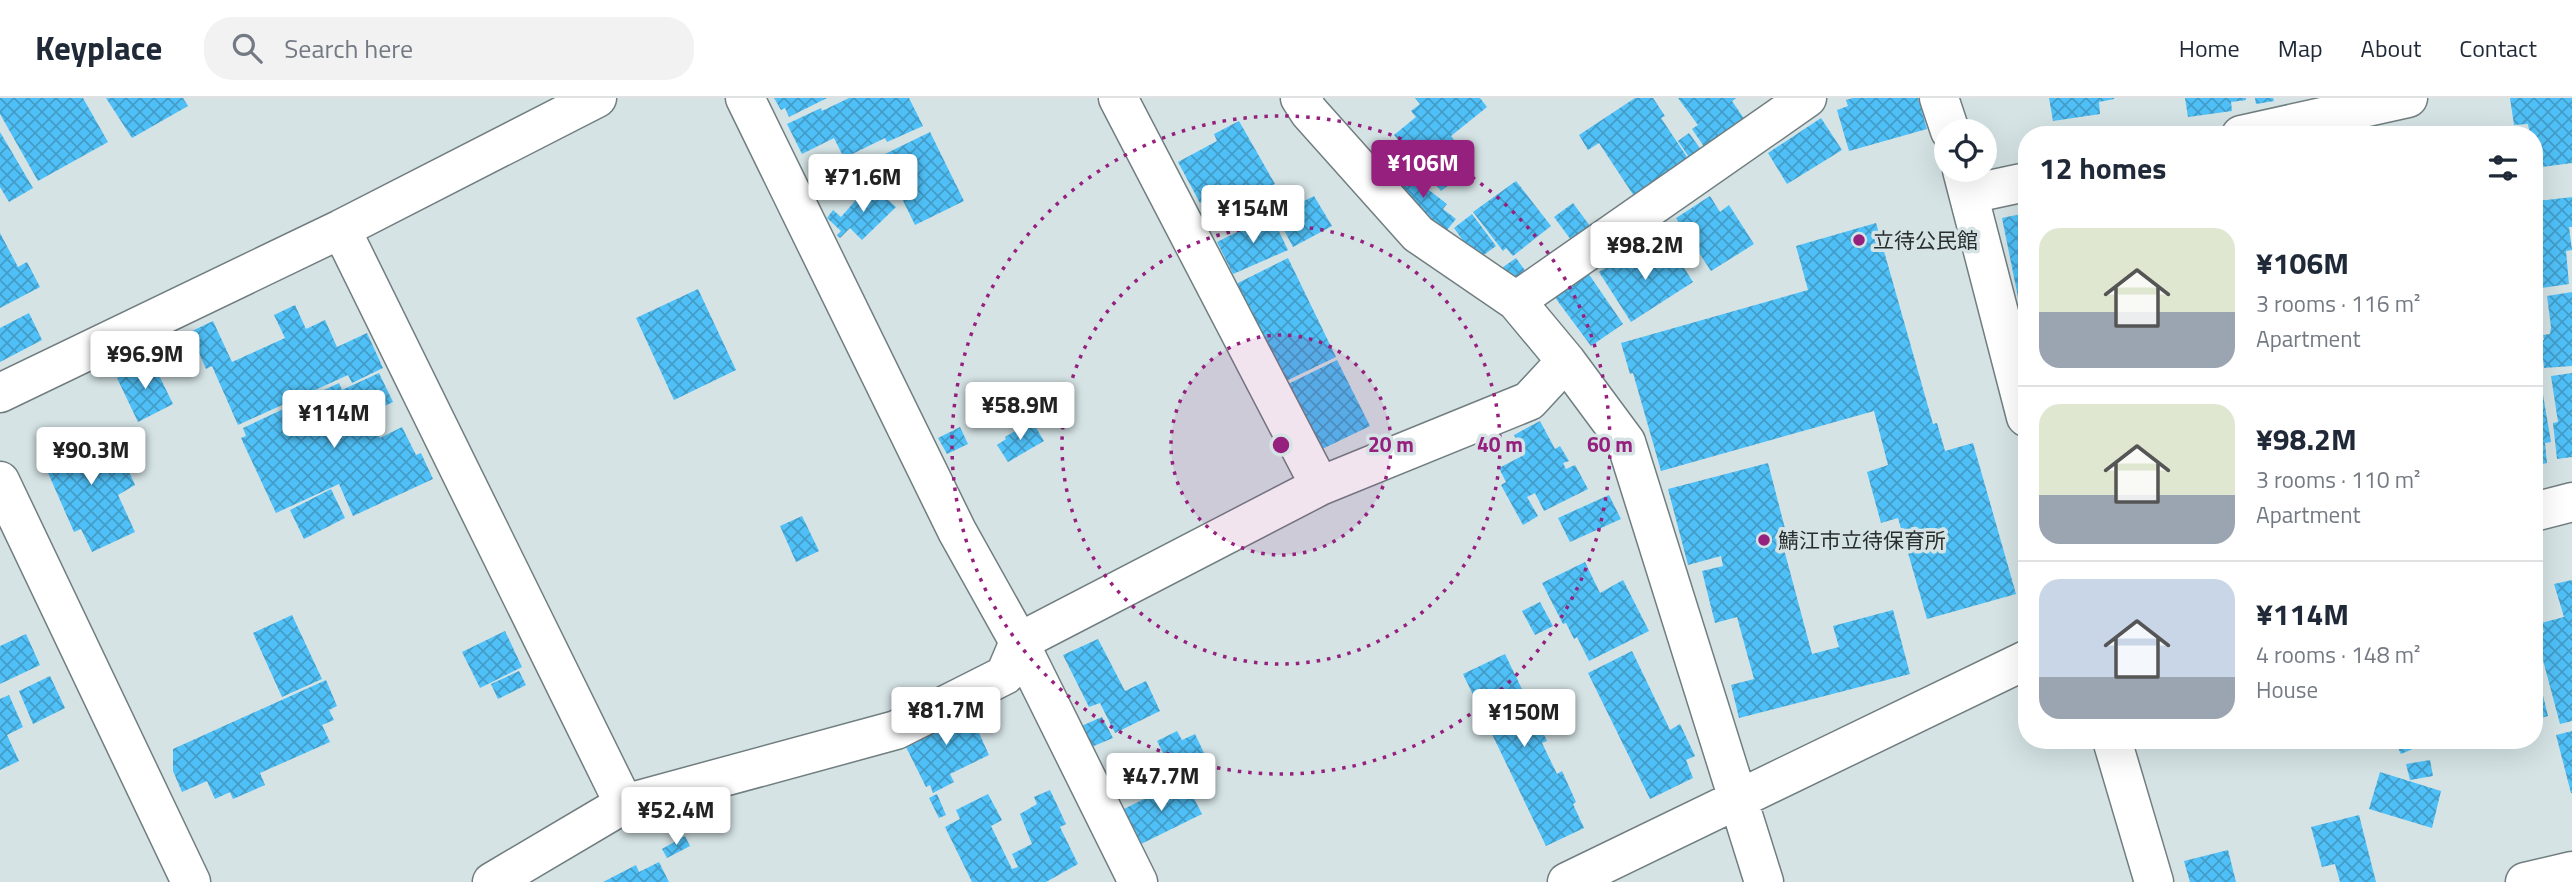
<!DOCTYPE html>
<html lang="en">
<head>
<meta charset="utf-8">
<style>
  :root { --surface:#fff; --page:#f2f2f3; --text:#1f2937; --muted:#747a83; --line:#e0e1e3; --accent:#95207e }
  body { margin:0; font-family:"Titillium Web","Noto Sans JP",sans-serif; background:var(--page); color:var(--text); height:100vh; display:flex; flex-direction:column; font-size:26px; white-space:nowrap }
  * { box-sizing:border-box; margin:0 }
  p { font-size:23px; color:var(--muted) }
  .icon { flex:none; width:38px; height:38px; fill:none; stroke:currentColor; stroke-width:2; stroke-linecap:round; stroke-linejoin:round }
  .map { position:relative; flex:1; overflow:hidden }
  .panel { position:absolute; left:2018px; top:28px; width:525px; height:623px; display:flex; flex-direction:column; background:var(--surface); border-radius:28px; box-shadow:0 7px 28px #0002 }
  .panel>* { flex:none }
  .buttons { position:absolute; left:1934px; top:21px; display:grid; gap:14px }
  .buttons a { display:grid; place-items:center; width:63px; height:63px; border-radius:50%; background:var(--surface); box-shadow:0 7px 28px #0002; font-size:35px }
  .price { position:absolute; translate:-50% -60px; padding:0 16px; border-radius:7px; background:#fff; color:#222; font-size:23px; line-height:46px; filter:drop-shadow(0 2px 4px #0008) }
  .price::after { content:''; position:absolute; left:50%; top:42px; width:21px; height:16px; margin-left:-10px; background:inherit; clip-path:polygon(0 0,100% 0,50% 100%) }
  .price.current { background:var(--accent); color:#fff }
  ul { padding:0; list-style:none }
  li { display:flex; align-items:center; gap:21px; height:175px; padding:0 21px }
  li+li { border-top:2px solid var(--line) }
  li span { display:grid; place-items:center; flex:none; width:196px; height:140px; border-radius:21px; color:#555 }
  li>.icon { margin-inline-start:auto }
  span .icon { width:84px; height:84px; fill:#fffc; stroke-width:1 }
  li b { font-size:30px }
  h2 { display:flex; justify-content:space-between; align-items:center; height:84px; padding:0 21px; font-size:30px }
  header { display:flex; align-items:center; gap:42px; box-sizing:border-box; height:98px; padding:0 35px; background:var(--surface); border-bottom:2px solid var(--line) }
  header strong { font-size:33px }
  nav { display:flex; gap:38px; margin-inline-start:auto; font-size:24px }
  .search { width:490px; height:63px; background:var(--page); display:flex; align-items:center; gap:18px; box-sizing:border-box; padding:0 24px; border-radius:28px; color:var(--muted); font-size:26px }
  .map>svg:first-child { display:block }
  .building { fill:url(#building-cross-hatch) }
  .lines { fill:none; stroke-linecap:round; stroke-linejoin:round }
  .minor-casing { stroke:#717e80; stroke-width:41 }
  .minor { stroke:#fff; stroke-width:38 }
  .ring { fill:none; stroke:#95207e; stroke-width:3.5; stroke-dasharray:3.5 7 }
  .poi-dot { fill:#95207e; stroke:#d5e3e5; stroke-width:2.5 }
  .labels { text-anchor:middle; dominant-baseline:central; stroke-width:7; stroke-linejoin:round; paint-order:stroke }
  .poi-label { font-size:21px; fill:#282d2e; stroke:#d5e3e5; text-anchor:start }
  .centre { fill:#95207e; stroke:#d5e3e5; stroke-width:3.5 }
  .ring-label { font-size:21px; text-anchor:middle; font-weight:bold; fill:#95207e; stroke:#d5e3e5; stroke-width:7; stroke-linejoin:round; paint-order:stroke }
</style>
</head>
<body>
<header>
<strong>Keyplace</strong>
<div class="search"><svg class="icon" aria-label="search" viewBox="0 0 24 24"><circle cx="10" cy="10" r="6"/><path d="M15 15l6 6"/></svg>Search here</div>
<nav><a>Home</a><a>Map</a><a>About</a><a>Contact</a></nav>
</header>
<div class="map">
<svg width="2572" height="784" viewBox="0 0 2572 784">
  <defs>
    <pattern id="building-cross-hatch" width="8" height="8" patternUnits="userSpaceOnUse" patternTransform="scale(1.75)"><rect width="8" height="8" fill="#4fc0f7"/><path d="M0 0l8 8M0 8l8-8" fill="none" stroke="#429cc8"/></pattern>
  </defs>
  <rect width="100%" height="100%" fill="#d5e3e5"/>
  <path class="building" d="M0 0H83L108 44 38 83 0 16Z
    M106 0H183L188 8 132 40Z
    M774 0H827L789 19 785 10 781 12Z
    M849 0H909L923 28 887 44 885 40 844 60 834 40 802 56 787 26 821 10 822 13Z
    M1415 0H1480L1487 9 1451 38 1474 68 1441 93 1394 37 1416 19 1411 13 1420 6Z
    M1635 0H1653L1665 18 1661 20 1689 62 1634 98 1599 45 1588 52 1579 37Z
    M1678 0H1736L1732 3 1747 25 1707 53 1692 31 1698 27Z
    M1853 0H1918L1927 31 1849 53 1837 12 1848 8 1846 2Z
    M2049 0H2114V1L2099 4 2100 16 2053 23Z
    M2185 0H2246V2L2231 4 2232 13 2188 19Z
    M2255 0H2273L2274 3 2256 6Z
    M2510 0H2572V65L2534 70V37H2530L2528 26 2514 27Z
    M1821 20 1842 52 1787 86 1768 55Z
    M1239 23 1275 86 1268 91 1270 97 1243 112 1245 116 1222 127 1208 101 1200 105 1178 64 1217 43 1214 36Z
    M0 34 33 90 9 104 0 89Z
    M930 34 964 103 915 127 881 58Z
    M1689 35 1707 60 1695 68 1678 43Z
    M1403 72 1447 106 1443 111 1456 121 1446 133 1390 87Z
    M1516 83 1551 128 1513 158 1506 150 1503 153 1473 114Z
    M870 86 896 109 862 142 850 130 840 140 837 137 841 133 827 120 833 112 841 119Z
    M1314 98 1332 128 1293 149 1276 117Z
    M1710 98 1720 114 1729 107 1754 146 1711 173 1676 120Z
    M2572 99V129H2569L2572 152 2566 153 2569 186 2535 191 2534 119 2540 118 2538 103Z
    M1573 105 1593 132 1574 146 1554 119Z
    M2026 115V223L2023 224 2002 120Z
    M1472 116 1496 148 1477 162 1454 130Z
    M1271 117 1288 152 1233 176 1217 144Z
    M1876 125 1933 326 1937 325 1945 353 1973 345 2016 496 1927 521 1898 420 1881 425 1867 374 1888 367 1874 313 1661 373 1633 275 1630 276 1621 245 1808 192 1796 148Z
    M0 135 18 169 27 164 40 189 0 210Z
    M1672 151 1693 184 1631 224 1599 174 1632 152 1644 169Z
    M1288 160 1336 259 1282 285 1234 187Z
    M1516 160 1527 175 1509 187 1499 172Z
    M1586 172 1623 226 1591 248 1551 194Z
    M698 191 736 272 674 302 636 220Z
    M2572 194V268L2544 270 2541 242H2544L2543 237 2550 236 2551 229 2547 198Z
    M295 207 306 231 325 222 337 249 367 235 383 270 352 285 348 277 238 327 212 268 206 271 190 234 213 223 232 264 285 240 274 217Z
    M29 215 42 242 0 264V230Z
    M1337 262 1370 328 1316 354 1284 288Z
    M152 263 173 306 138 324 117 280Z
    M379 275 393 304 328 335 330 341 371 322 380 340 402 329 416 357 421 355 433 381 353 418 339 386 276 415 241 340 246 338 243 330 339 285 342 292Z
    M2572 275V359L2557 361 2553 325 2558 324 2551 278Z
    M2542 291 2551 344 2545 345 2547 365 2534 368V292Z
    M1032 323 1044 343 1008 364 997 347 1006 341 1005 339Z
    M1540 323 1555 351 1560 348 1569 363 1563 365 1566 371 1575 367 1588 391 1544 413 1535 395 1527 399 1538 418 1523 427 1501 387 1506 384 1499 370 1524 357 1514 337Z
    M960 329 968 346 947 356 938 340Z
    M76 332 86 352 116 338 131 367 127 369 135 387 118 397 135 434 92 454 81 431 74 434 38 352Z
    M1768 365 1788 442 1782 444 1812 556 1839 549 1833 528 1893 512 1910 576 1739 620 1731 587 1754 581 1737 519 1715 525 1702 473 1723 468 1721 458 1688 467 1668 391Z
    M331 391 345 420 304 441 290 412Z
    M1609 397 1621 421 1570 444 1558 420Z
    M802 418 819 453 796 464 780 428Z
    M1585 464 1600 495 1623 482 1649 533 1589 563 1577 539 1574 541 1566 525 1563 526 1542 485Z
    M2572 482V623L2560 626 2536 536 2544 534 2541 525 2564 519 2554 486Z
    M1540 504 1553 528 1535 537 1522 513Z
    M292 517 322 581 282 599 253 535Z
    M505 533 522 569 480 590 462 554Z
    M26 536 40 567 0 586V548Z
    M1098 541 1125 593 1146 583 1160 613 1115 635 1100 605 1089 609 1063 557Z
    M1632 553 1670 632 1680 626 1695 658 1686 662 1693 680 1650 701 1588 575Z
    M1505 556 1547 643 1542 645 1557 676 1562 673 1576 704 1573 706 1584 730 1546 748 1463 576Z
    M2535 564 2548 618 2534 622V565Z
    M519 573 526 587 498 601 491 586Z
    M50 578 65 610 33 626 19 593Z
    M326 582 337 608 329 612 334 622 322 627 330 644 260 675 265 687 233 701 230 694 215 701 207 683 182 694 173 673V651Z
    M9 597 23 629 7 637 19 663 0 672V601Z
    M966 606 989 657 950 676 954 684 933 695 930 687 926 689 906 649 917 644 912 632Z
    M1102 619 1113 640 1089 650 1079 629Z
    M1177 633 1182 642 1195 636 1205 657 1172 673 1157 643Z
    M2572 633V695H2571L2556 637Z
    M2394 642H2434L2401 656Z
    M2430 662 2433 678 2410 682 2406 666Z
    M2380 674 2441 693 2432 730 2369 711Z
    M1184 681 1202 716 1137 748 1120 713Z
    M1050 692 1066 726 1060 729 1078 766 1046 784H972L945 729 960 721 956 712 988 696 1002 722 991 728 1012 771 1018 769 1012 756 1032 746 1020 716 1037 706 1034 699Z
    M937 696 946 717 939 720 929 700Z
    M2359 717 2376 784H2340L2335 766 2322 769 2311 729Z
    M685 738 690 748 667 760 662 751Z
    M2228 752 2236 784H2190L2184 763Z
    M659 764 669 784H603L636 767 639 774Z"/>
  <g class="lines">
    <defs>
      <path id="minor" d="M745 0 957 433 1019 544 1138 784
        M1118 0 1320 388
        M1300 0 1309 14 1418 136 1516 203 1566 263 1626 344 1764 784
        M1939 0 1950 33
        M2241 37 2408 0
        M1962 72 2026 319
        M1970 96 2026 84
        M341 131 624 706
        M1516 203 1807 0
        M0 295 341 131 597 0
        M0 383 191 784
        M2534 414 2572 404
        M2112 642 2154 784
        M492 784 624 706 896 632 1005 577 1019 544 1320 388 1529 303 1566 263
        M1567 784 2026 562
        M2525 784 2572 773"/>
    </defs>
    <use href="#minor" class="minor-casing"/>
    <use href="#minor" class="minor"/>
  </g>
  <circle cx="1281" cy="347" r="110" fill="#95207e" fill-opacity=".12"/>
  <g class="ring">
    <circle cx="1281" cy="347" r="110"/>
    <circle cx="1281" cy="347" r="219"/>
    <circle cx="1281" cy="347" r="329"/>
  </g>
  <g class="poi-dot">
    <circle cx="1859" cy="142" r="7"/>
    <circle cx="1764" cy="442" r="7"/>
  </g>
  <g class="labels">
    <g class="poi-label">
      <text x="1873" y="142">立待公民館</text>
      <text x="1778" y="442">鯖江市立待保育所</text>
    </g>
  </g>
  <circle cx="1281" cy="347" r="10" class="centre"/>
  <g class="ring-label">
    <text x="1391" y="354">20 m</text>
    <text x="1500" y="354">40 m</text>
    <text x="1610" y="354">60 m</text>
  </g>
</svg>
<div class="buttons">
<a><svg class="icon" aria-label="locate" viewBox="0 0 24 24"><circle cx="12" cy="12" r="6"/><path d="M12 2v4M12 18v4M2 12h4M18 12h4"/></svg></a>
</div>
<b class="price current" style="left:1423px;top:102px">¥106M</b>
<b class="price" style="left:863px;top:116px">¥71.6M</b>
<b class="price" style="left:1253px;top:147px">¥154M</b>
<b class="price" style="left:1645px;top:184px">¥98.2M</b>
<b class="price" style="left:145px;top:293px">¥96.9M</b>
<b class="price" style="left:1020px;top:344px">¥58.9M</b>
<b class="price" style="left:334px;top:352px">¥114M</b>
<b class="price" style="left:91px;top:389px">¥90.3M</b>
<b class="price" style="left:946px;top:649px">¥81.7M</b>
<b class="price" style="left:1524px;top:651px">¥150M</b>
<b class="price" style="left:1161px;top:715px">¥47.7M</b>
<b class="price" style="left:676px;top:749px">¥52.4M</b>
<section class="panel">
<h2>12 homes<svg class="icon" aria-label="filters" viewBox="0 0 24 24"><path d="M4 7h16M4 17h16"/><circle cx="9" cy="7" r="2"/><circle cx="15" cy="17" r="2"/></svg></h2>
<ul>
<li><span style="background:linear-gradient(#dfe7d0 60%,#9aa5b1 0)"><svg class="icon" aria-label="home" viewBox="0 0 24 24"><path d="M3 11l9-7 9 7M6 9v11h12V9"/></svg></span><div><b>¥106M</b><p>3 rooms · 116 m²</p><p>Apartment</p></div></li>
<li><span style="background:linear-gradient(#dfe7d0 65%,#9aa5b1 0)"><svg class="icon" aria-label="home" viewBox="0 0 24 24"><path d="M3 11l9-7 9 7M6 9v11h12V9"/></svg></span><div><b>¥98.2M</b><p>3 rooms · 110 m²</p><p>Apartment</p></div></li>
<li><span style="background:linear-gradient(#c9d6e8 70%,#9aa5b1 0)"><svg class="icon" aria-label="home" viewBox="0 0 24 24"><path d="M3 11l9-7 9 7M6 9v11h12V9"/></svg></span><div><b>¥114M</b><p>4 rooms · 148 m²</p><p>House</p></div></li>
</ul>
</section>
</div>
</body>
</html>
